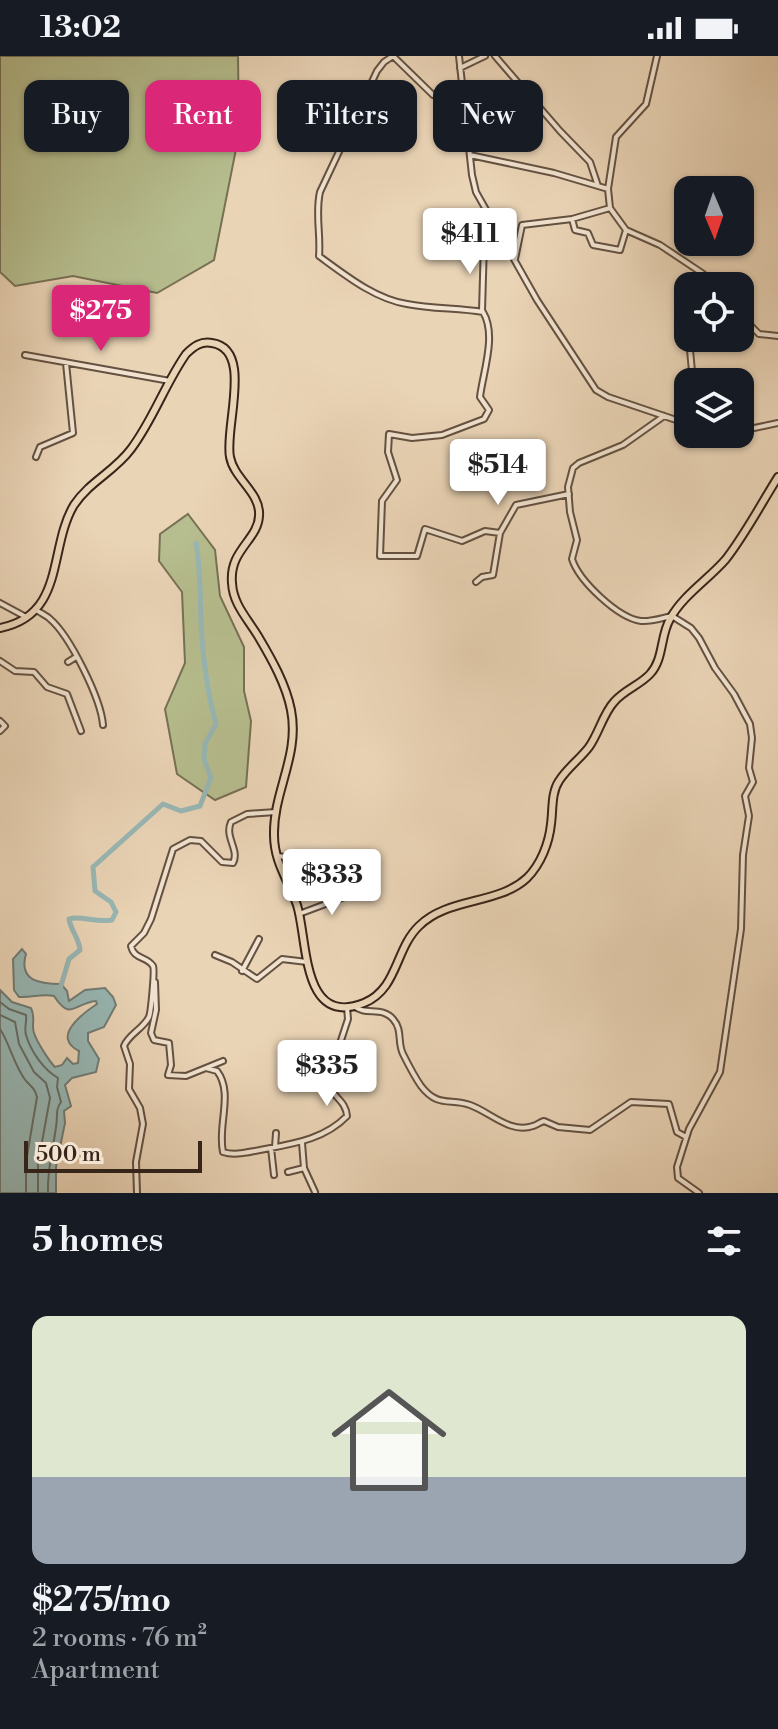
<!DOCTYPE html>
<html lang="en">
<head>
<meta charset="utf-8">
<style>
  :root { --surface:#171b24; --page:#20242c; --text:#f1f3f6; --muted:#9ea1a6; --accent:#db2777 }
  body { margin:0; font-family:"Libre Bodoni",serif; background:var(--page); color:var(--text); height:100vh; display:flex; flex-direction:column; font-size:30px; white-space:nowrap }
  * { box-sizing:border-box; margin:0 }
  p { font-size:26px; color:var(--muted) }
  .icon { flex:none; width:44px; height:44px; fill:none; stroke:currentColor; stroke-width:2; stroke-linecap:round; stroke-linejoin:round }
  .map { position:relative; height:1137px; overflow:hidden }
  .drawer { display:flex; flex-direction:column; background:var(--surface); flex:1 }
  .drawer>* { flex:none }
  .hud { position:absolute; left:24px; top:24px; width:730px; height:72px; display:flex; gap:16px }
  .needle { width:52px; rotate:178deg }
  .buttons { position:absolute; left:674px; top:120px; display:grid; gap:16px }
  .buttons a { display:grid; place-items:center; width:80px; height:80px; border-radius:16px; background:var(--surface); box-shadow:0 2px 6px #0004; font-size:40px }
  .scale { position:absolute; left:24px; bottom:20px; width:178px; box-sizing:border-box; padding-left:8px; border:4px solid #38251a; border-top:0; font-size:22px; line-height:28px; white-space:nowrap; color:#38251a; -webkit-text-stroke:6px #f1e3d0; paint-order:stroke }
  .price { position:absolute; translate:-50% -68px; padding:0 18px; border-radius:8px; background:#fff; color:#222; font-size:26px; line-height:52px; filter:drop-shadow(0 2px 4px #0008) }
  .price::after { content:''; position:absolute; left:50%; top:48px; width:24px; height:18px; margin-left:-12px; background:inherit; clip-path:polygon(0 0,100% 0,50% 100%) }
  .price.active { background:var(--accent); color:#fff }
  ul { padding:0; list-style:none }
  li { display:grid; align-content:center; gap:16px; height:424px; padding:0 32px }
  li span { display:grid; place-items:center; height:248px; border-radius:16px; color:#555 }
  li>.icon { margin-inline-start:auto }
  span .icon { width:144px; height:144px; fill:#fffc; stroke-width:1 }
  li b { font-size:34px }
  h2 { display:flex; justify-content:space-between; align-items:center; height:96px; padding:0 32px; font-size:34px }
  .pill { padding:0 28px; border-radius:16px; background:var(--surface); box-shadow:0 2px 6px #0004; font-size:28px; line-height:72px }
  .pill.active { background:var(--accent); color:#fff }
  .status { display:flex; justify-content:space-between; align-items:center; height:56px; padding:0 40px; background:var(--surface); direction:ltr }
  .status svg { height:22px; fill:currentColor }
  .map>svg:first-child { display:block }
  .green { fill:#b6bd8e; stroke:#777154; stroke-width:2 }
  .water { fill:#98b7b4; stroke:#727d76; stroke-width:2 }
  .lines { fill:none; stroke-linecap:round; stroke-linejoin:round }
  .shore { stroke:#686e67; stroke-width:2 }
  .river { stroke:#98b7b4; stroke-width:5 }
  .minor-casing { stroke:#645141; stroke-width:8 }
  .major-casing { stroke:#38251a; stroke-width:10 }
  .minor { stroke:#f1e3d0; stroke-width:4 }
  .major { stroke:#ead4b6; stroke-width:6 }
</style>
</head>
<body>
<div class="status"><b>13:02</b><svg viewBox="0 0 49 12"><path d="M0 12V9h3v3zM5 12V6h3v6zM10 12V3h3v9zM15 12V0h3v12zM26 1h20v11H26zM47 4h2v5h-2z"/></svg></div>
<div class="map">
<svg width="778" height="1137" viewBox="0 0 778 1137">
  <rect width="100%" height="100%" fill="#ead4b6"/>
  <filter id="stains"><feTurbulence type="fractalNoise" baseFrequency=".0025" numOctaves="4"/><feColorMatrix values="0 0 0 0 .2 0 0 0 0 .09 0 0 0 0 .02 0 0 0 .5 -.17"/></filter>
  <radialGradient id="worn" r=".72"><stop offset=".6" stop-color="#630" stop-opacity="0"/><stop offset="1" stop-color="#630" stop-opacity=".3"/></radialGradient>
  <path class="green" d="M0 0H238L239 78 214 204 157 237 73 220 15 230 0 216Z
    M188 458 215 494 220 540 244 591V635L251 665 246 731 215 744 177 718 165 653 185 607 182 536 159 505 160 478Z"/>
  <path class="water" d="M22 893 26 898C18 925 40 928 61 928L67 935 69 945 85 934 105 932 113 941 116 949 104 971 88 977V985L99 1003 96 1016 72 1022 65 1029 71 1050 64 1055 65 1067 56 1111V1137H0V934L12 946 31 952C36 962 31 968 34 977 37 986 49 1005 55 1011L62 1009 67 1002 73 1008 78 1007 79 995C51 981 82 958 97 948L96 945C74 947 71 966 54 940 42 937 32 942 19 941L14 934 13 903Z"/>
  <g class="lines">
    <path class="shore" d="M0 946 9 953 26 959C27 966 24 972 26 979 31 996 44 1014 58 1022L57 1031 61 1046C55 1054 58 1060 56 1071 53 1094 47 1113 48 1137
      M0 959 15 966 19 988 34 1016 46 1027 50 1042 38 1108V1137
      M0 973C10 988 14 1010 26 1025 32 1031 35 1033 37 1041L26 1106V1137"/>
    <path class="river" d="M60 933 69 903 80 894C79 882 71 875 69 863 80 859 96 867 112 864L116 856 111 846 95 835 93 811 163 748 181 755 200 750 211 722 204 703 205 688 216 668C207 636 203 602 201 568 200 540 201 515 196 487"/>
    <defs>
      <path id="minor" d="M393 0 384 6 377 15 320 136C315 158 321 178 319 200 345 219 375 243 407 248 432 253 458 252 483 256 497 279 483 316 480 341L489 354 484 363 442 379 412 382 389 378 388 396 397 424 382 445 380 500H417L425 473 462 485 485 475 500 477
        M393 0 433 39 440 40 463 33
        M459 0 472 119 476 136 537 244 596 334 608 341 688 368
        M495 0 560 75 590 106 598 130 608 133 610 152 626 174 660 189 702 217 717 230
        M460 12 485 0
        M470 99 554 117 598 130
        M608 133 616 81 646 48 657 0
        M572 163 575 174 588 177 593 189 620 194 626 174
        M515 203 522 169 572 163 610 152
        M482 255 484 186 503 184
        M740 259 759 278 778 280
        M25 299 170 325
        M693 326 690 294 694 282
        M664 360 623 389 579 407 573 412 568 431 570 456 577 484 572 503C579 525 618 562 641 565 651 566 662 562 672 560L691 572 699 582 715 612 734 638 750 668 752 682 749 712 753 726 745 740 749 760 743 799 741 873 720 1016 689 1073 677 1111 678 1122 699 1137
        M740 375 778 367
        M715 378H726
        M36 401 40 391 73 377 66 307
        M476 526 482 521 493 519 500 477 516 449 569 438
        M0 547 26 561
        M35 553C40 557 46 559 50 563 70 580 101 643 103 669
        M0 605 15 615 34 616 47 631 67 638 81 675
        M68 606 76 601
        M0 665 5 670 0 675
        M278 800 297 803 319 800
        M299 858 355 837
        M215 899 232 906 257 923 282 903 307 906
        M242 915 259 883
        M155 926 156 954 151 977 154 984 169 987 171 1009 168 1019 186 1020 223 1005
        M354 950C365 960 382 950 393 963 403 974 397 986 403 998 408 1008 414 1020 421 1030 438 1052 450 1042 470 1049 490 1056 510 1078 533 1070 537 1069 540 1066 544 1065L558 1071 590 1074 631 1046 669 1048 677 1076 686 1081
        M206 1012 217 1015C234 1037 217 1070 223 1096 235 1100 248 1096 260 1094 291 1088 324 1084 347 1060 346 1043 329 1040 328 1024L348 963 347 951
        M302 1087 304 1112 315 1136
        M275 1091 276 1077
        M271 1092 274 1119
        M288 1116 304 1112
        M137 1137 136 1106 143 1068 140 1052 129 1033 130 1008 124 990C129 978 143 973 149 961 151 956 155 914 153 910 147 900 134 904 131 890L144 877 151 863 173 793 190 784 201 785 222 806 233 807C240 794 224 781 231 766L247 758 276 756"/>
      <path id="major" d="M0 572C66 559 48 492 74 449 89 426 115 415 131 393 153 364 165 328 186 298 194 290 201 285 212 287 254 293 224 372 230 401 234 423 261 437 259 460 258 484 229 494 232 527 233 548 247 562 258 580 271 602 286 628 291 654 300 699 273 736 274 779 274 806 288 824 297 849 308 884 301 972 364 947 398 933 395 893 419 870 448 841 498 849 527 822 541 808 549 787 551 768 553 754 551 737 559 725 567 712 580 703 589 691 599 677 603 658 614 646 624 634 640 629 650 618 664 603 660 580 670 563 683 539 709 523 726 503 746 477 761 448 778 421"/>
    </defs>
    <use href="#minor" class="minor-casing"/>
    <use href="#major" class="major-casing"/>
    <use href="#minor" class="minor"/>
    <use href="#major" class="major"/>
  </g>
  <rect width="100%" height="100%" filter="url(#stains)"/>
  <rect width="100%" height="100%" fill="url(#worn)"/>
</svg>
<div class="buttons">
<a><svg class="needle" viewBox="-14 -14 28 28"><path d="M0-13l5 13h-10z" fill="#e53935"/><path d="M0 13l5-13h-10z" fill="#9ea1a6"/></svg></a>
<a><svg class="icon" aria-label="locate" viewBox="0 0 24 24"><circle cx="12" cy="12" r="6"/><path d="M12 2v4M12 18v4M2 12h4M18 12h4"/></svg></a>
<a><svg class="icon" aria-label="layers" viewBox="0 0 24 24"><path d="M12 4l9 5-9 5-9-5zM3 14l9 5 9-5"/></svg></a>
</div>
<div class="scale">500 m</div>
<b class="price" style="left:470px;top:220px">$411</b>
<b class="price active" style="left:101px;top:297px">$275</b>
<b class="price" style="left:498px;top:451px">$514</b>
<b class="price" style="left:332px;top:861px">$333</b>
<b class="price" style="left:327px;top:1052px">$335</b>
<div class="hud">
<a class="pill">Buy</a>
<a class="pill active">Rent</a>
<a class="pill">Filters</a>
<a class="pill">New</a>
</div>
</div>
<section class="drawer">
<h2>5 homes<svg class="icon" aria-label="filters" viewBox="0 0 24 24"><path d="M4 7h16M4 17h16"/><circle cx="9" cy="7" r="2"/><circle cx="15" cy="17" r="2"/></svg></h2>
<ul>
<li><span style="background:linear-gradient(#dfe7d0 65%,#9aa5b1 0)"><svg class="icon" aria-label="home" viewBox="0 0 24 24"><path d="M3 11l9-7 9 7M6 9v11h12V9"/></svg></span><div><b>$275/mo</b><p>2 rooms · 76 m²</p><p>Apartment</p></div></li>
</ul>
</section>
</body>
</html>
